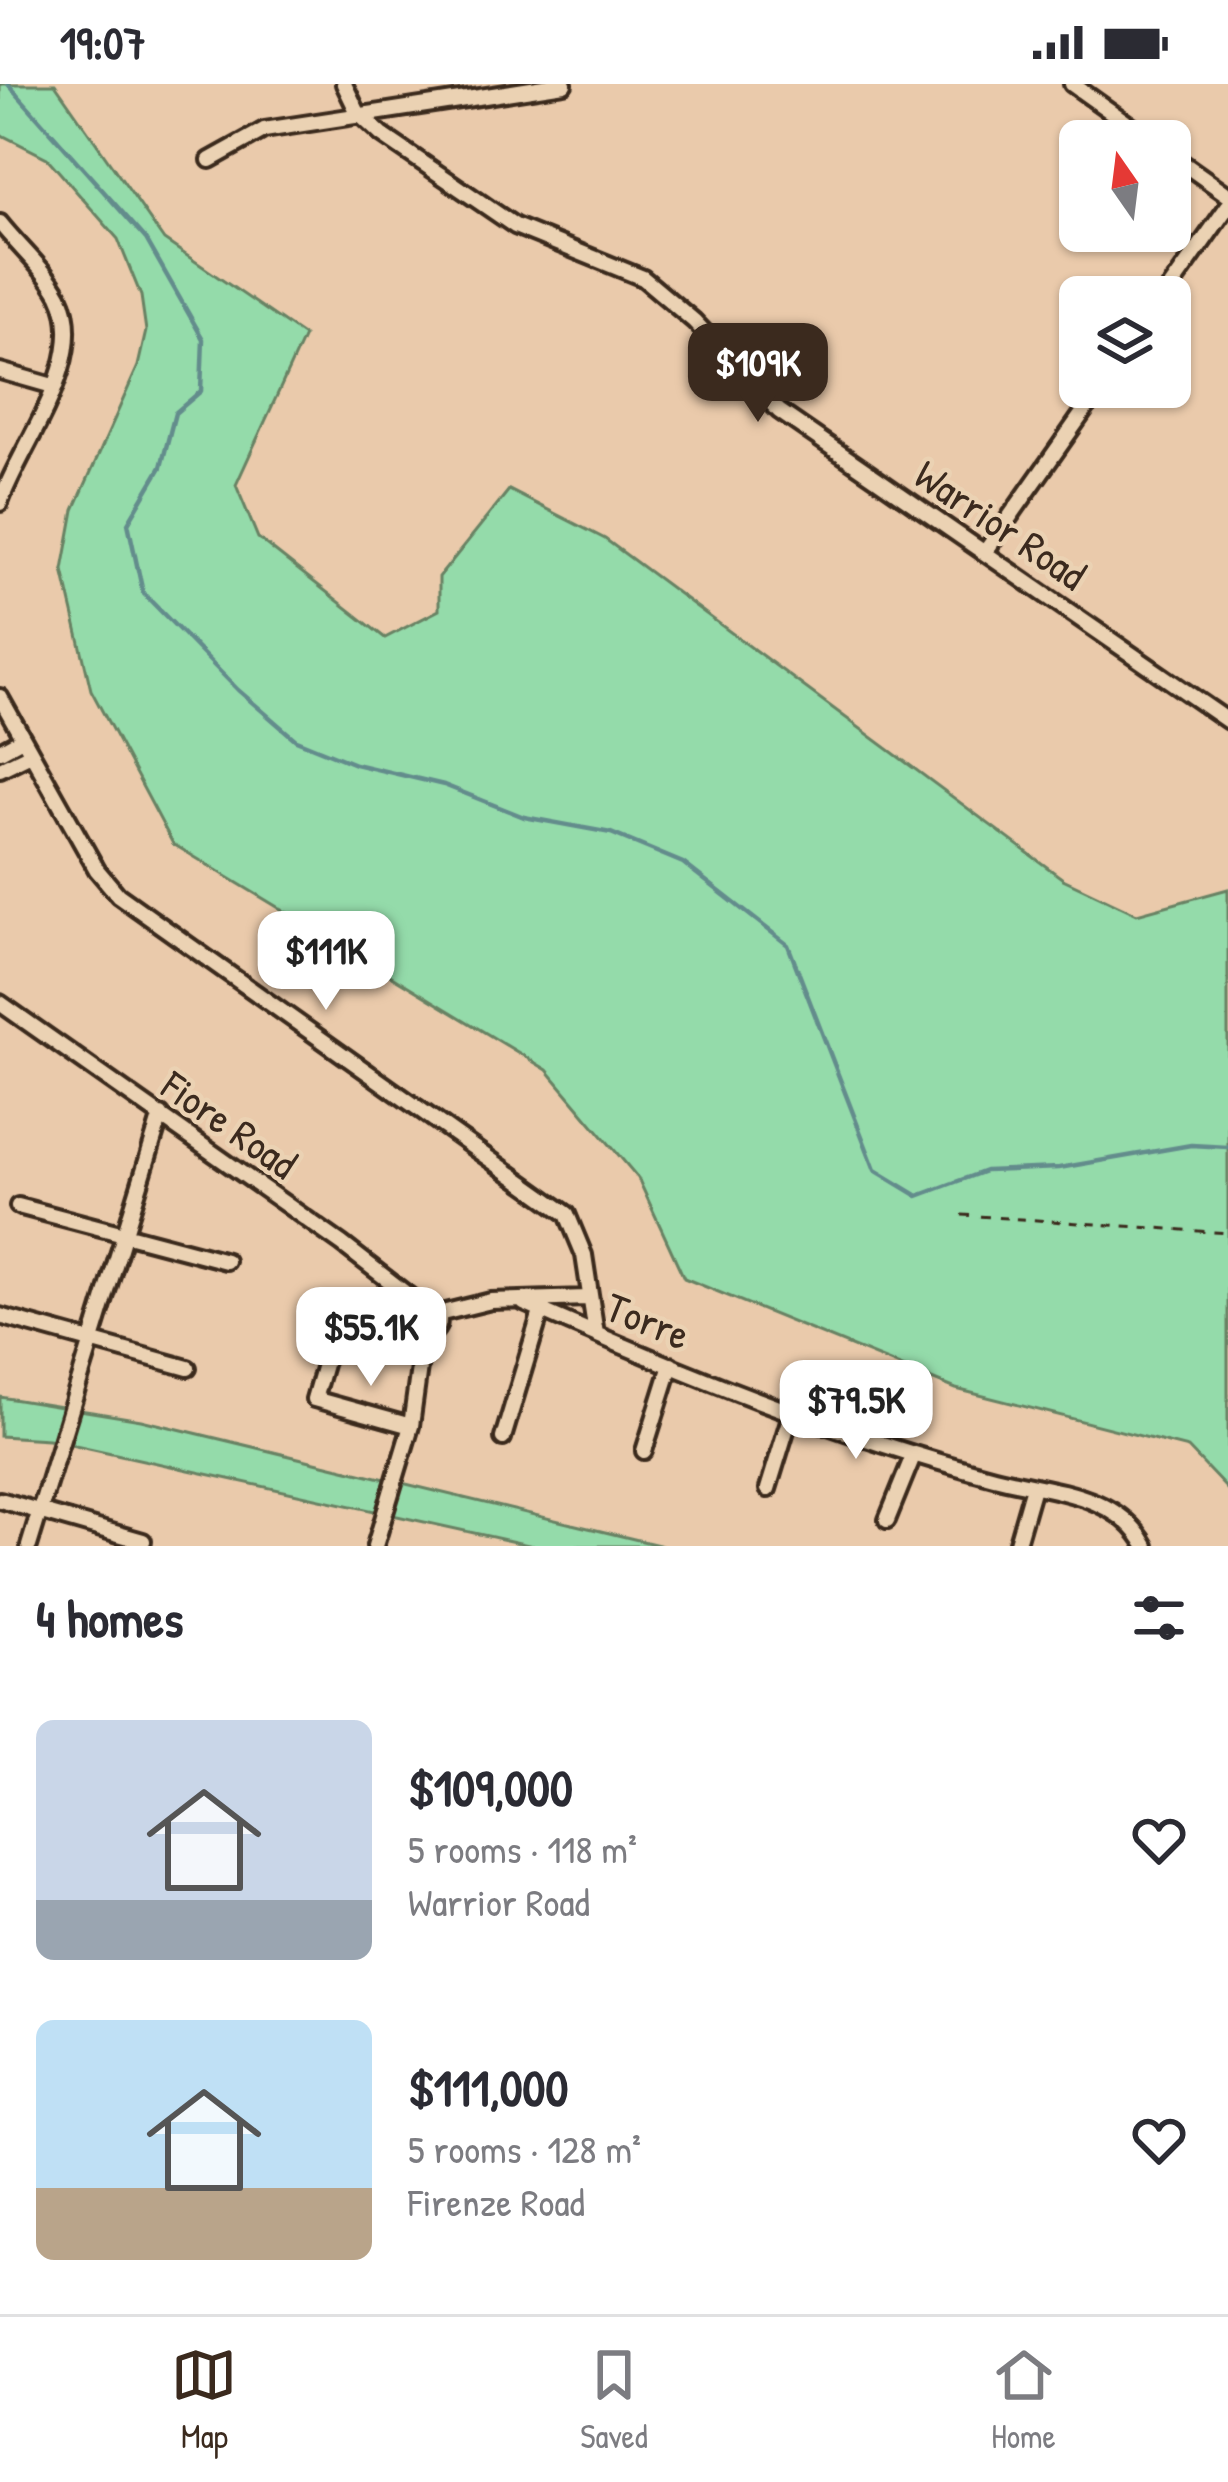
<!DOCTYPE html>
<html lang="en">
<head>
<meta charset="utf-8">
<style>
  :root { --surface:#fff; --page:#f2f2f3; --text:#2b2b33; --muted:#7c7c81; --line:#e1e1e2; --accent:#3b2a1e }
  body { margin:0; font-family:"Patrick Hand",sans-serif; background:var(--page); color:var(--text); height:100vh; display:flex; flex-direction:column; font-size:45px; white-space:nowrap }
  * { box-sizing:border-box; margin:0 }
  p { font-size:39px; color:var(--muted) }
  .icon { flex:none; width:66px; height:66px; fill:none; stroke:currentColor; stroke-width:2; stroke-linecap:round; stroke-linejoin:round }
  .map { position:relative; height:1462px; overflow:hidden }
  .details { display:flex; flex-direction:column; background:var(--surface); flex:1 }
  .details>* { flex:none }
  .needle { width:78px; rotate:346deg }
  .buttons { position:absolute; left:1059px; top:36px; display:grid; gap:24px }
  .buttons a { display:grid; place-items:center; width:132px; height:132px; border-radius:18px; background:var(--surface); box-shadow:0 3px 9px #0004; font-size:60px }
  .price { position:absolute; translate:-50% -102px; padding:0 27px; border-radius:24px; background:#fff; color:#222; font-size:39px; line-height:78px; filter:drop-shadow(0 3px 6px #0008) }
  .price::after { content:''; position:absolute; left:50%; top:72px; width:36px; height:27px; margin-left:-18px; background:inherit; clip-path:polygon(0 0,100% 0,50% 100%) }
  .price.active { background:var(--accent); color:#fff }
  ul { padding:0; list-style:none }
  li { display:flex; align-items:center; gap:36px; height:300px; padding:0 36px }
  li span { display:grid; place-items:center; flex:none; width:336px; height:240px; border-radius:18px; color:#555 }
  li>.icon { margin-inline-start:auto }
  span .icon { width:144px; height:144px; fill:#fffc; stroke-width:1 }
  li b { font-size:51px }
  h2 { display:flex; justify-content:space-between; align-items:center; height:144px; padding:0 36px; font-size:51px }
  .status { display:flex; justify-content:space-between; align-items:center; height:84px; padding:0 60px; background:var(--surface); direction:ltr }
  .status svg { height:33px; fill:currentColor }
  .tabs { display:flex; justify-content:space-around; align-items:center; height:168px; border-top:3px solid var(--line); background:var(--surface); font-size:33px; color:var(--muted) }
  .tabs a { display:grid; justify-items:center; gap:6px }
  .tabs .active { color:var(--accent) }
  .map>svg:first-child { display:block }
  .green { fill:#94dbaa; stroke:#688264; stroke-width:3 }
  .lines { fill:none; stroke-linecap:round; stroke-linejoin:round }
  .stream { stroke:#638c8c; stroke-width:4.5 }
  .minor-casing { stroke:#3b2a1e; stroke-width:22 }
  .path { stroke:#3b2a1e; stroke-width:3; stroke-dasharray:9 9; stroke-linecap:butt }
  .minor { stroke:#ebd2b3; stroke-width:14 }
  .labels { text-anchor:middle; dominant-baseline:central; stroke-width:9; stroke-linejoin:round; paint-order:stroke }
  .street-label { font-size:42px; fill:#3b2a1e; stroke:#ebd2b3 }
</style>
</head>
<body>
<div class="status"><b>19:07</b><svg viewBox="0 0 49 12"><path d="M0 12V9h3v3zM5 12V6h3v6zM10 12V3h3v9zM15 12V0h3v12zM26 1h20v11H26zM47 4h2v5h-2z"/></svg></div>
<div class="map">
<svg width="1228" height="1462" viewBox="0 0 1228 1462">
  <rect width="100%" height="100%" fill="#eacaab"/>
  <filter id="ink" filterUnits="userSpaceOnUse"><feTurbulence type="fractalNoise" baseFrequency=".00833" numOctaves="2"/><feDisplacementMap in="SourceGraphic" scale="24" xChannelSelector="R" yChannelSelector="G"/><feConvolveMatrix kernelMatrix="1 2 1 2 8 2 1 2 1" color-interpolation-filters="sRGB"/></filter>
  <g filter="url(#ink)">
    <path class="green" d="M0 0H55L164 156 304 252 236 401 258 454 385 554 439 526V493L509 406 605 455 1063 795 1137 830 1228 805V1406L1188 1364 956 1305 684 1194 638 1094 547 986 173 760 91 606 63 486 74 426 138 282 146 247 141 212 118 155 47 74 0 50Z
      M0 1313 141 1336 663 1462H533L48 1355 0 1352Z"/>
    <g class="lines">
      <path class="stream" d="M8 0 146 155 203 255 201 307 175 329 161 383 128 439 143 509 238 606 296 656 355 680 444 701 524 733 611 749 683 779 788 861 875 1086 918 1112 985 1087 1059 1084 1191 1061 1228 1063"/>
      <defs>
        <path id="minor" d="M344 0 358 29 382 51 515 142 643 194 694 237 779 327 1228 637
          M1072 0 1152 57
          M1170 70 1228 111
          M210 76 264 46 564 0
          M0 139C19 163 45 185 59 211 91 275 20 361 0 419
          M1164 213 1228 122
          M0 287 53 302
          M985 468 1101 303
          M0 613 97 786 118 811 567 1130 584 1171 596 1250
          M0 667 22 655
          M0 685 31 670
          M0 919 342 1160 418 1219
          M18 1122 226 1177
          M405 1236a17 17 0 1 1 34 0a17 17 0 1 1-34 0Z
          M524 1219C676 1286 833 1351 994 1393 1047 1407 1117 1408 1146 1462
          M438 1230 491 1217 587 1214
          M0 1232 188 1284
          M327 1270 314 1315 411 1342
          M503 1354 543 1221
          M644 1367 671 1281
          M768 1405 792 1327
          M0 1416 143 1457
          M887 1436 913 1372
          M29 1462 161 1031
          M375 1462 411 1342 423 1254
          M1016 1462 1033 1403"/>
      </defs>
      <use href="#minor" class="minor-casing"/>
      <path class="path" d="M962 1131 1228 1149"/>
      <use href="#minor" class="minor"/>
    </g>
  </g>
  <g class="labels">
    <g class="street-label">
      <text transform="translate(1001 440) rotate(34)">Warrior Road</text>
      <text transform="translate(230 1040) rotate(35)">Fiore Road</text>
      <text transform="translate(648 1236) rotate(22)">Torre</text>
    </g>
  </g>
</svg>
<div class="buttons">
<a><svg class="needle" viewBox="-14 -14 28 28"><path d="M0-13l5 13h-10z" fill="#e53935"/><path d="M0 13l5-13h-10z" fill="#7c7c81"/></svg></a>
<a><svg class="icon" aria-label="layers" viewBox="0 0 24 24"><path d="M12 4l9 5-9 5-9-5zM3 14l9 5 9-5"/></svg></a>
</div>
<b class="price active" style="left:758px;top:341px">$109K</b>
<b class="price" style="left:326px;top:929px">$111K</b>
<b class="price" style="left:371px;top:1305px">$55.1K</b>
<b class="price" style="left:856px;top:1378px">$79.5K</b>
</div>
<section class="details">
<h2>4 homes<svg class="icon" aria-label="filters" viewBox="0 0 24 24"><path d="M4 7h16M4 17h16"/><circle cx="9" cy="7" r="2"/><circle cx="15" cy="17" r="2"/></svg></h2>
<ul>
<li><span style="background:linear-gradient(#c9d6e8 75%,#9aa5b1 0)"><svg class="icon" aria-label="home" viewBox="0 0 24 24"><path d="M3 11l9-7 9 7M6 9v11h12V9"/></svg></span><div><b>$109,000</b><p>5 rooms · 118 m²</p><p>Warrior Road</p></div><svg class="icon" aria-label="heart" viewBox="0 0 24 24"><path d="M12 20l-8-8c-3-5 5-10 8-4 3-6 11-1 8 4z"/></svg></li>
<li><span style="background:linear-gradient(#bfe0f5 70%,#b9a48a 0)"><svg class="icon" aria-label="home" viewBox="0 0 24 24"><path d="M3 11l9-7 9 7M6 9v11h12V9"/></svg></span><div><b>$111,000</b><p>5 rooms · 128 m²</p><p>Firenze Road</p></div><svg class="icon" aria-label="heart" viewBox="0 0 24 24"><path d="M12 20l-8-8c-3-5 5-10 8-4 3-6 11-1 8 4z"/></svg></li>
</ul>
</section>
<nav class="tabs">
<a class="active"><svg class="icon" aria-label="map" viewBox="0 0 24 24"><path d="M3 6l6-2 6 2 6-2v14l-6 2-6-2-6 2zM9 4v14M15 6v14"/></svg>Map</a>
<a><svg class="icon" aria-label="saved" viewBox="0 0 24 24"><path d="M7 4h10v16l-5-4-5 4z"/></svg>Saved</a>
<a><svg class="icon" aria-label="home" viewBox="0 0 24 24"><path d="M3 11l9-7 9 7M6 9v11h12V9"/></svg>Home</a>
</nav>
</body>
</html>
